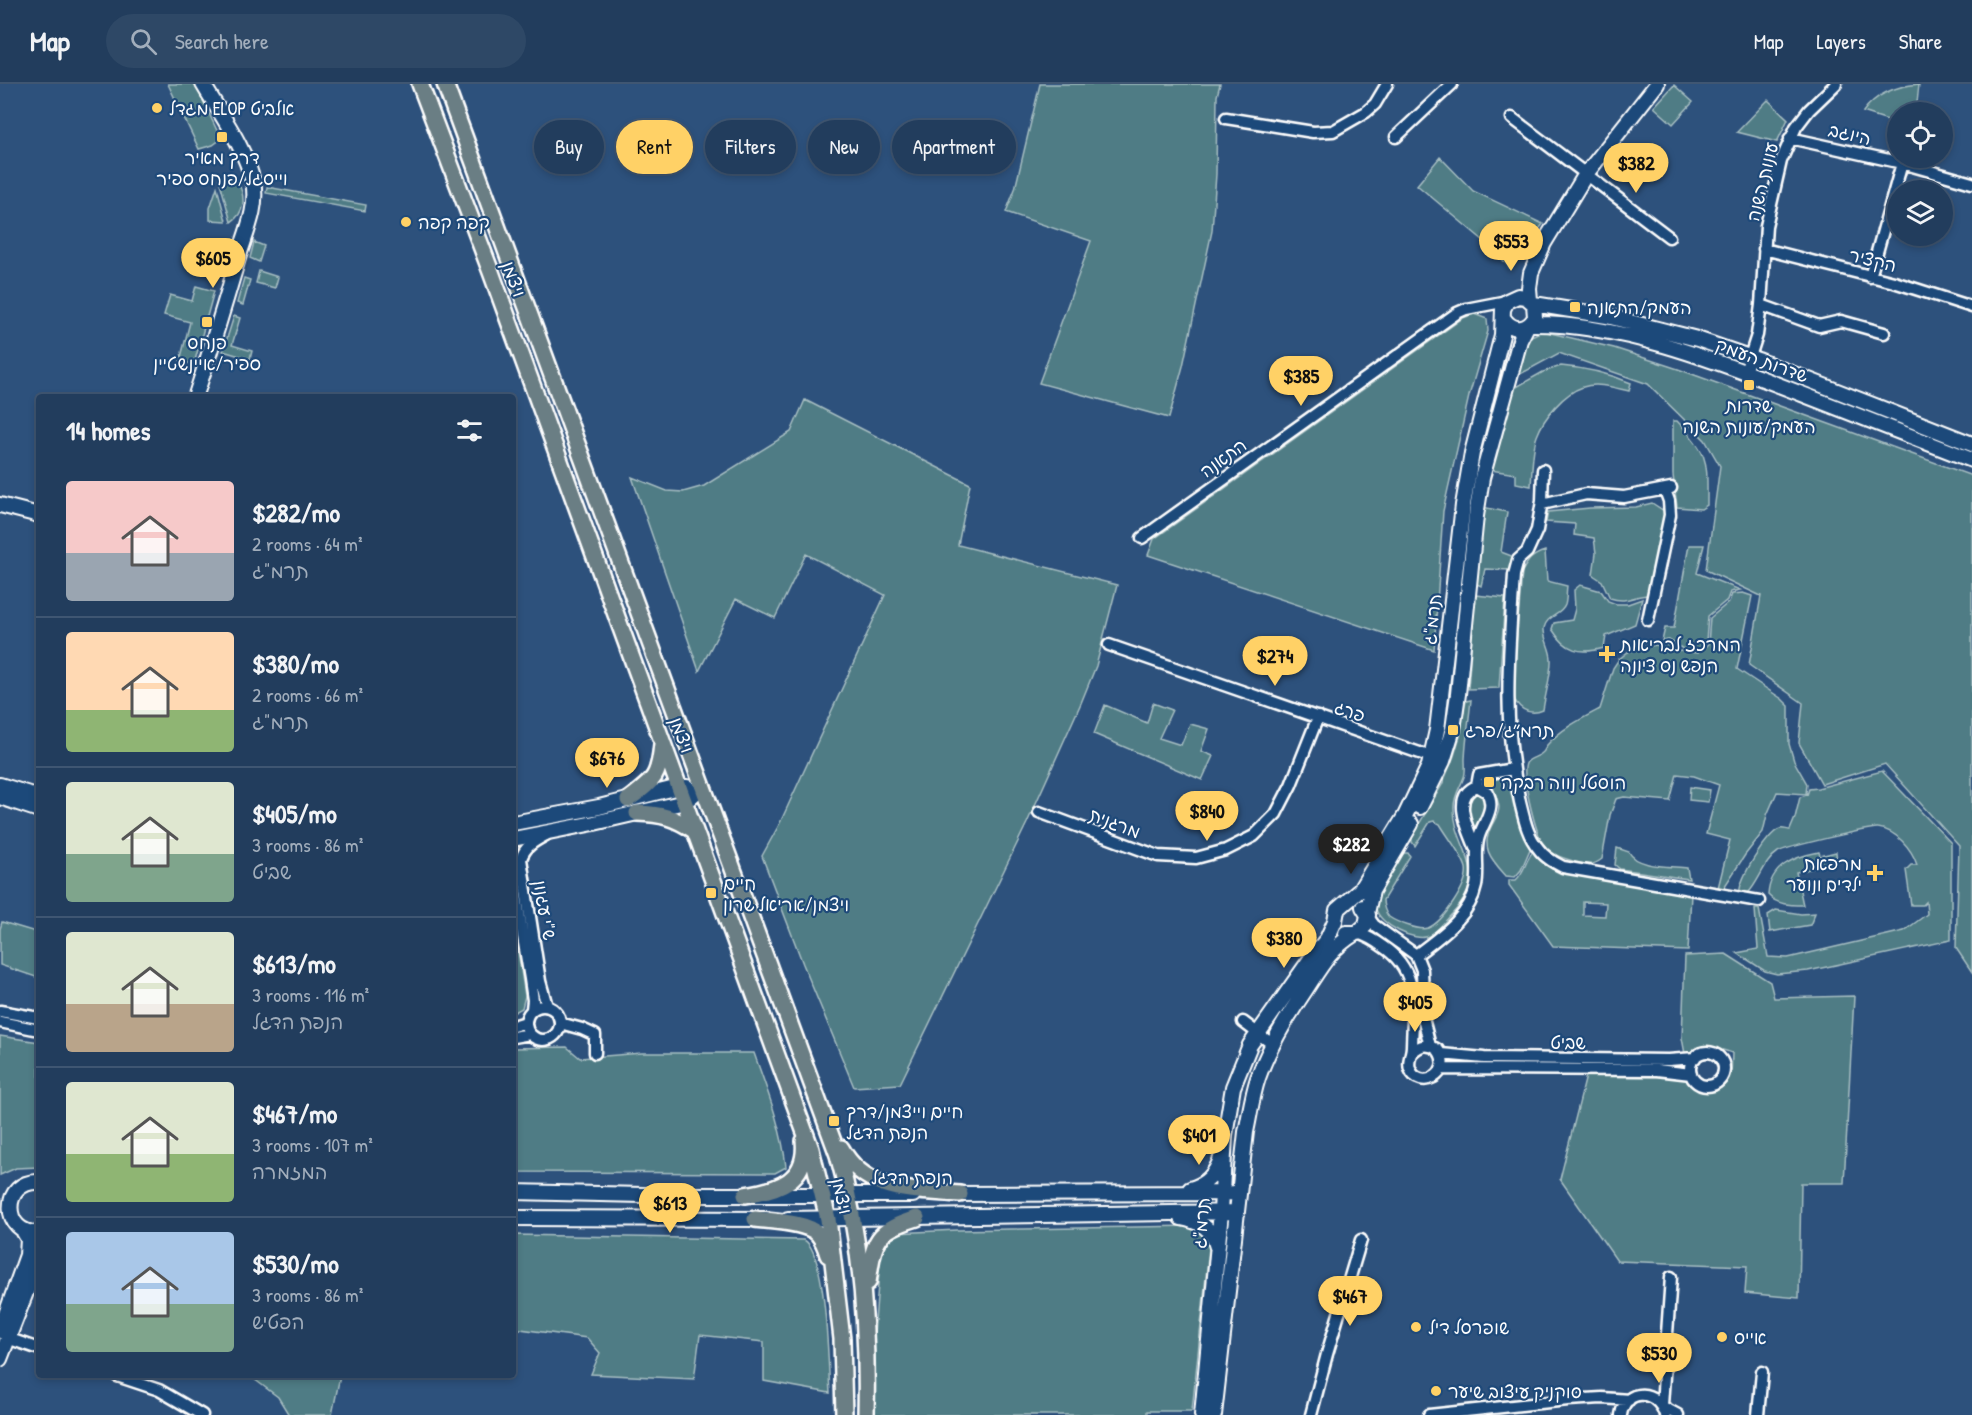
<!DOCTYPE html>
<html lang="en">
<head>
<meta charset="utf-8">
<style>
  :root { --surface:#223d5d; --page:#2e4866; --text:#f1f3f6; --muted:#a2aebc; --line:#3f5672; --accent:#ffd166 }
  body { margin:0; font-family:"Patrick Hand","Playpen Sans Hebrew",sans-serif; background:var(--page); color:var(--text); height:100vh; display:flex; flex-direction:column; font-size:22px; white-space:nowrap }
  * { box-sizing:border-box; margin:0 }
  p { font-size:20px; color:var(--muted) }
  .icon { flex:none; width:33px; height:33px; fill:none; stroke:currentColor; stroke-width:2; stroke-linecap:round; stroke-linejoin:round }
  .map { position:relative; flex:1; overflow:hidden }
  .side { position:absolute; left:36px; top:310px; width:480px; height:984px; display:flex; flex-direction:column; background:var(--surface); border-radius:6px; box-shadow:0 3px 9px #0003,0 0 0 2px var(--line) }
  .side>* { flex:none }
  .top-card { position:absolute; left:534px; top:36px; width:570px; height:54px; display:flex; gap:12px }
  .buttons { position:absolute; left:1887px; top:18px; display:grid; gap:12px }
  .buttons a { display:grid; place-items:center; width:66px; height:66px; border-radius:50%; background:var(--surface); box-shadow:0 3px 9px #0003,0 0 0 2px var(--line); font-size:30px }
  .price { position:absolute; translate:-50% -51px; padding:0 14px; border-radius:21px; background:var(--accent); color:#111; font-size:20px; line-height:39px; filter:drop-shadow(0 2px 3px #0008) }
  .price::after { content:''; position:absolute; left:50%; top:36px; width:18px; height:14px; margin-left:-9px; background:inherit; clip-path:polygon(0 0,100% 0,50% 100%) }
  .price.selected { background:#222; color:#fff }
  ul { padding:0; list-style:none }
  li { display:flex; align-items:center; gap:18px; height:150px; padding:0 30px }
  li+li { border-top:2px solid var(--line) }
  li span { display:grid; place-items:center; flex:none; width:168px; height:120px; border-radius:6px; color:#555 }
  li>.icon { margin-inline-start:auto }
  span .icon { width:72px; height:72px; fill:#fffc; stroke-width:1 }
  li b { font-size:26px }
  h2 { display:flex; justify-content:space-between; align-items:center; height:72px; padding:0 30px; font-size:26px }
  .pill { padding:0 21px; border-radius:27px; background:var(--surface); box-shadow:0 3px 9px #0003,0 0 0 2px var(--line); font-size:21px; line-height:54px }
  .pill.selected { background:var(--accent); color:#111 }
  header { display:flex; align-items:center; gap:36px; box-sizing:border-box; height:84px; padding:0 30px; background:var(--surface); border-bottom:2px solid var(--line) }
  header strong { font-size:28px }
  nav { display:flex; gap:33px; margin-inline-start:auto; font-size:21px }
  .search { width:420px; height:54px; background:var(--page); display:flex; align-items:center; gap:15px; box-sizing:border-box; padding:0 21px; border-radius:33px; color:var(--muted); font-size:22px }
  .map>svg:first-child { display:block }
  .green { fill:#4f7c85; stroke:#a7bec2; stroke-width:1.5; fill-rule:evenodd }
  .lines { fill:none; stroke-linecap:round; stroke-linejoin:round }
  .street-casing { stroke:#fff; stroke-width:15 }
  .secondary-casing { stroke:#fff; stroke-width:18 }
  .primary-casing { stroke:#fff; stroke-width:20 }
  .street { stroke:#1f4a7a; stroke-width:10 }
  .secondary { stroke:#1f4a7a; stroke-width:14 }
  .primary { stroke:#6b7e84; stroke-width:15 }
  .poi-dot { fill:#ffd166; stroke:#1f4a7a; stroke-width:2 }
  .labels { text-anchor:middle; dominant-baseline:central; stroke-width:4.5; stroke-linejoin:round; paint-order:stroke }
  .poi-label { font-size:18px; fill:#fff; stroke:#1f4a7a; text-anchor:start }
  .street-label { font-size:18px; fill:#fff; stroke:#1f4a7a }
</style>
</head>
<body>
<header>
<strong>Map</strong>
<div class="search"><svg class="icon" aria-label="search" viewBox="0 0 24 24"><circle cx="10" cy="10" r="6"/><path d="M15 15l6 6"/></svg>Search here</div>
<nav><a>Map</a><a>Layers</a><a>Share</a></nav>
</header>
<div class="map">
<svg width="1972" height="1331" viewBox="0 0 1972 1331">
  <rect width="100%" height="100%" fill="#2d517c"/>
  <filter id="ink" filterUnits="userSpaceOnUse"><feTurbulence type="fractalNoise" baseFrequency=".0167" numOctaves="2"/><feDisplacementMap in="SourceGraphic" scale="12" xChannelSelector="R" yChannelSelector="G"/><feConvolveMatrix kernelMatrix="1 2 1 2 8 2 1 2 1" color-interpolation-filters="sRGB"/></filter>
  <g filter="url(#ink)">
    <path class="green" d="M168 0H195L221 55 213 61 199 65Z
      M1040 0H1220L1217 12 1216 90 1212 147 1183 282 1169 334 1039 299 1091 157 1006 128 1015 105Z
      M1919 0 1916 28H1898L1897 39 1863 28C1876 9 1896 2 1919 0Z
      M1674 1 1693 18 1673 40 1654 23Z
      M1768 16 1788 35 1777 58 1737 48Z
      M1440 73 1473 107 1543 140 1510 184 1490 162 1417 101Z
      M219 95 238 99C246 113 245 129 231 138Z
      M217 103 226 137 210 136V124Z
      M267 103 366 121 365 127 266 109Z
      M206 157 216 159 208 189 197 186Z
      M254 158 264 162 259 178 250 174Z
      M259 187 278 193 275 204 256 199Z
      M244 194 250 196 243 221 237 219Z
      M196 202 214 207 194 280 180 277 190 238 164 231 170 211 192 217Z
      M1474 230 1487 235 1488 247 1469 312 1443 427 1434 566 1148 471 1154 455 1463 234Z
      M234 232 240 234 232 261 252 267 250 275 223 267Z
      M1542 247 1614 264 1678 285 1972 392V888L1956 864 1959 762 1885 680 1822 700 1799 659 1803 619 1749 581 1761 512 1706 486 1720 382 1705 356 1648 300 1559 269 1513 294 1525 255Z
      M1561 282C1586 284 1608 289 1631 299L1629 307C1615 304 1598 298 1583 303 1564 309 1544 333 1537 352 1532 365 1532 388 1531 402L1516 399V390L1490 386 1513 305 1543 288Z
      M805 316 970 400 958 461 1117 501 1096 582 1081 619 1027 739 900 1000 854 1003 803 880 762 772 780 739 885 511 806 470 775 534 736 515 699 587 632 393 667 407 683 408 704 402 791 348Z
      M1673 337H1677C1710 371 1707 376 1707 421L1701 425 1677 423 1673 391Z
      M1652 419 1664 427V433L1649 511C1633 511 1628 520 1610 514L1602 497 1593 491 1596 469 1594 454 1574 451 1575 440 1546 438 1548 428 1590 424 1636 423Z
      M1482 423 1507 428 1501 468 1514 473 1510 486 1485 485 1481 502 1475 499Z
      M1689 461H1704L1697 489 1740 506 1730 508 1727 516 1708 532 1706 557 1697 567 1683 565 1669 556 1662 557 1665 544H1674Z
      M1545 467 1547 497 1567 502C1566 508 1567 515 1565 521 1561 532 1547 531 1544 544 1543 554 1551 565 1551 575 1552 588 1545 611 1543 626 1528 633 1516 623 1512 609L1522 488C1528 476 1532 471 1545 467Z
      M1580 501 1601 507 1608 517 1616 520H1628L1642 515 1635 540 1606 552 1604 564C1580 571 1566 567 1552 545L1554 539 1572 536 1575 525 1574 506Z
      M1743 509 1752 512 1737 585 1782 615 1789 622V660L1794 677 1807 700 1806 710 1777 708 1767 731 1763 748 1745 771 1723 805 1718 804 1730 756 1706 750 1719 701 1694 692 1677 690 1670 717 1624 713 1616 715 1610 731 1602 775C1593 782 1587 781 1576 778 1563 774 1550 771 1542 758 1536 747 1519 687 1527 678 1530 674 1538 673 1542 669 1545 667 1545 664 1547 661 1561 645 1581 635 1600 625L1613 584 1619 575 1628 568 1645 562 1659 561H1670L1679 567 1698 569 1708 560 1710 534 1729 518 1732 510Z
      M1475 511 1505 514 1499 604 1468 605Z
      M1471 616C1469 635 1466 655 1465 675 1465 681 1466 688 1464 693 1460 704 1454 711 1454 723 1453 765 1494 786 1452 830 1445 837 1438 847 1429 852 1415 859 1379 840 1376 825 1374 812 1394 778 1404 769H1408L1410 772 1383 816C1383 821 1385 829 1389 833 1396 838 1419 847 1428 844 1443 838 1469 800 1466 784 1463 772 1447 752 1440 740L1434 737 1430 738 1415 762 1412 758V752L1442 701 1454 672 1460 652 1466 617Z
      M1153 619 1172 626 1159 654 1181 661 1190 640 1209 645 1201 667 1213 672 1202 696 1094 650 1105 621 1147 639Z
      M1882 687 1951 759V856L1808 887 1777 890 1765 887 1737 869 1758 865 1755 825H1759L1768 873 1788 874 1904 847 1927 830 1926 818 1923 821H1911L1906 786 1911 781H1917C1912 765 1896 746 1878 744 1871 743 1783 764 1778 768 1764 777 1759 798 1748 809H1740C1737 797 1768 748 1780 745 1783 744 1787 746 1790 746L1795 734 1800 713 1807 711 1809 705 1818 704Z
      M1508 691C1513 699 1513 709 1515 718 1518 735 1523 749 1531 763L1521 786 1515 793 1506 792C1491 775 1480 764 1492 741 1495 735 1499 730 1499 723 1498 715 1494 706 1491 699 1493 690 1500 691 1508 691Z
      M1690 703 1710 706 1708 718 1689 716Z
      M1477 708 1483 711 1485 724 1477 744 1474 745C1469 733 1462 717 1477 708Z
      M1617 764 1629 768C1637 784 1671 782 1687 784L1689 795 1620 785 1615 781Z
      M1533 767 1552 785 1565 789 1691 810 1688 867 1553 862 1509 801V796H1516C1525 788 1525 777 1533 767ZM1583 818 1606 819 1605 832 1583 831Z
      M1819 768 1820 772 1836 768 1837 779 1796 788 1803 821C1790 821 1777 821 1768 811 1770 782 1793 773 1819 768Z
      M1776 826 1801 830 1815 829 1810 841 1770 848 1768 831Z
      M513 835 525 912 522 924 513 929Z
      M2 838 39 849V894L0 881V845Z
      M1726 870 1770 898 1774 914 1854 912 1844 1099H1801L1799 1214 1745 1209 1747 1182 1617 1177 1560 1095 1586 992 1686 993 1692 1002 1716 1007C1734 996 1731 988 1732 969 1713 961 1704 964 1685 970L1682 954 1685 872Z
      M0 952 39 958V1083L16 1084 0 1091Z
      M567 963 580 974 642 969H754C767 1006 782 1044 786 1083L775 1089 513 1088V964Z
      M1193 1142 1210 1154 1192 1327H1147V1331H874L873 1263 880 1176 885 1158 895 1149 958 1146Z
      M513 1151 804 1156C827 1168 828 1282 830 1309L764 1297V1258L700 1251 694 1295 591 1290 600 1269 587 1254 513 1244Z
      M250 1292H340L332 1331H289L278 1313Z"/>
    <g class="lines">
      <defs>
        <path id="street" d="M1226 34 1313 48 1333 47 1366 28 1375 20 1387 0
          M1512 34 1669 153
          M1396 53 1452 0
          M1790 54 1902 79 1972 99
          M1764 165 1894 198 1972 223
          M1870 193 1902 79
          M1761 221 1819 242 1841 237 1884 249
          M1745 288 1757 251 1761 221 1766 142 1781 77 1796 43 1809 26 1836 0
          M1543 386 1542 417 1537 446 1527 468 1518 476 1514 491C1509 569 1502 640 1520 718 1524 734 1527 751 1538 764 1544 773 1553 778 1563 783L1759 817
          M1542 420 1586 410 1624 413 1671 404
          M1142 454 1457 229 1466 225 1507 217
          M1648 536 1670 431 1669 417 1665 406
          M1109 561 1437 675
          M1477 702 1479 691 1513 685
          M1039 728 1158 772 1196 774 1226 766 1254 752 1276 730 1291 701 1318 633
          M546 751C535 757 525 762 521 775L540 897 547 922
          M1476 765C1469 747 1450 712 1477 702
          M513 792 530 895 533 916 532 925
          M1368 833 1374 841 1416 871 1422 886 1424 938 1430 962
          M1357 849C1367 852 1374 856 1382 862 1420 887 1413 921 1412 962 1412 970 1407 977 1410 985 1419 1008 1455 990 1438 966 1429 959 1420 960 1412 969
          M1416 871C1439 853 1470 833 1476 802 1479 787 1475 771 1478 756 1482 738 1497 726 1487 708L1477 702
          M526 939a17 17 0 1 1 34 0a17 17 0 1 1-34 0Z
          M0 927 39 934
          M0 938 39 946
          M1243 938 1272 960
          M560 939 582 945 595 951V969
          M513 942 526 938
          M513 953 530 950
          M1690 985a17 17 0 1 1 34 0a17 17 0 1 1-34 0Z
          M1441 970 1484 974 1669 976 1695 974
          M1442 985 1657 986 1691 990
          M7 1254 39 1265
          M117 1292 159 1306 202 1331
          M1662 1321 1671 1193
          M1663 1323 1678 1331
          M1311 1331 1327 1270 1361 1156
          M1429 1331 1568 1316 1602 1314 1629 1316
          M1621 1331C1625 1303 1658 1305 1665 1331
          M1758 1331 1762 1288"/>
        <path id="secondary" d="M1530 216 1529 204 1531 189 1544 159 1586 90 1657 0
          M1534 220 1607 232 1697 255 1758 276 1972 360
          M1531 240C1621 239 1719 278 1802 310 1859 332 1915 354 1972 376
          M195 314C210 268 224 223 237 178 244 153 259 124 253 98 245 63 221 31 203 0
          M0 421 39 431
          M0 701 39 713
          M0 713 39 726
          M1420 723 1443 677 1453 645 1458 610 1476 432 1482 394 1520 256 1526 244
          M513 739 599 723 679 703H687
          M513 755 594 739 685 718 702 703
          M1367 829 1372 807 1411 740
          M1346 849H1357L1366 841 1368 831 1363 823
          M39 1098C1 1096 1 1151 39 1149
          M1190 1105C1206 1101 1216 1090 1221 1074
          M513 1108 643 1111H913
          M950 1110 1239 1109
          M513 1134 766 1135
          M1181 1134C1200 1138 1212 1143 1217 1163
          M788 1135 1236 1128
          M0 1247 27 1171 28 1155 22 1145
          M0 1275 39 1175
          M1202 1331 1221 1128 1225 1051 1233 1003 1250 961 1312 873 1327 855 1335 837 1337 826 1360 806 1405 732 1429 682 1437 646 1463 421 1472 369 1502 251 1503 225 1507 217 1518 212 1526 213 1534 220 1535 233C1528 247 1513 248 1504 235
          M1214 1331 1246 1048C1250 1030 1252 1012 1258 994 1269 962 1287 933 1306 905 1321 882 1330 865 1354 850"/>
        <path id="primary" d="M420 0 491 188 811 1065 828 1135 842 1255 844 1331
          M445 0 838 1071C862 1155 868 1243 866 1331
          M628 716C654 696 659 694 662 660
          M637 729C662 730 674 733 695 747
          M841 1064C866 1110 913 1106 960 1110
          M745 1111C778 1106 808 1097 804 1057
          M755 1135C771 1137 807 1138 818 1150 823 1156 826 1164 828 1171
          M868 1198C874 1156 875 1147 917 1134"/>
      </defs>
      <use href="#street" class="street-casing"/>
      <use href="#secondary" class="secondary-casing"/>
      <use href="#primary" class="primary-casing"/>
      <use href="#street" class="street"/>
      <use href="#secondary" class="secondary"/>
      <use href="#primary" class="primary"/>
    </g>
  </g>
  <g class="poi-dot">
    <circle cx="157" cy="24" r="6"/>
    <rect x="216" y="47" width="12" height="12" rx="3"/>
    <circle cx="406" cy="138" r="6"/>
    <rect x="1569" y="217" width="12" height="12" rx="3"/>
    <rect x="201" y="232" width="12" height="12" rx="3"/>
    <rect x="1743" y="295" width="12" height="12" rx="3"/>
    <path d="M1604 561h6v6h6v6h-6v6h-6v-6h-6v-6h6z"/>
    <rect x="1447" y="640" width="12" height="12" rx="3"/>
    <rect x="1483" y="692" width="12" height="12" rx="3"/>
    <path d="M1872 780h6v6h6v6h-6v6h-6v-6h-6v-6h6z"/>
    <rect x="705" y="803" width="12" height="12" rx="3"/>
    <rect x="828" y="1031" width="12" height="12" rx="3"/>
    <circle cx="1416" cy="1243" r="6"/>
    <circle cx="1722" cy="1253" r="6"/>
    <circle cx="1436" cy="1307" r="6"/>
  </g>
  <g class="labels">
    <g class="poi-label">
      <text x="169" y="24">מגדל ELOP אלביט</text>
      <text x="222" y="73" text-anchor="middle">דרך מאיר<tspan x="222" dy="21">וייסגל/פנחס ספיר</tspan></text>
      <text x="418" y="138">קפה קפה</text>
      <text x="1587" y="223">העמק/התאנה</text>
      <text x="207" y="258" text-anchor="middle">פנחס<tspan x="207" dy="21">ספיר/איינשטיין</tspan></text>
      <text x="1749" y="321" text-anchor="middle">שדרות<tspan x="1749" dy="21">העמק/עונות השנה</tspan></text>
      <text x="1620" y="560">המרכז לבריאות<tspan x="1620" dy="21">הנפש נס ציונה</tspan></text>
      <text x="1465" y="646">תרמ״ג/פרג</text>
      <text x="1501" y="698">הוסטל נווה רבקה</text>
      <text x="1862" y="779" text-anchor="end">מרפאת<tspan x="1862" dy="21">ילדים ונוער</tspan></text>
      <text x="723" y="799">חיים<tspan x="723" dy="21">ויצמן/אריאל שרון</tspan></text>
      <text x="846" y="1027">חיים וייצמן/דרך<tspan x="846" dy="21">הנפת הדגל</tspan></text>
      <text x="1428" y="1243">שופרסל דיל</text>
      <text x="1734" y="1253">אייס</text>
      <text x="1448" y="1307">סוקניק עיצוב שיער</text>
    </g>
    <g class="street-label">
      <text transform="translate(1850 50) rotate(13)">היוגב</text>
      <text transform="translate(1762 98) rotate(-76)">עונות השנה</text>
      <text transform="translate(1873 176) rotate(14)">הקציר</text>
      <text transform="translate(514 195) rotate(70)">ויצמן</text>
      <text transform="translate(1762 276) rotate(20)">שדרות העמק</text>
      <text transform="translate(1223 374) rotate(-36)">התאנה</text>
      <text transform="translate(1432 535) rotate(-83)">תרמ"ג</text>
      <text transform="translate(1350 627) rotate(19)">פרג</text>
      <text transform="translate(682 651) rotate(70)">ויצמן</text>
      <text transform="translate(1115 739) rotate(21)">מרגנית</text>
      <text transform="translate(545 826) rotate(80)">ש"י עגנון</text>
      <text x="1568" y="958">שביט</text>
      <text x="912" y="1093">הנפת הדגל</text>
      <text transform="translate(842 1112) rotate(77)">ויצמן</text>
      <text transform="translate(1201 1139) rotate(-85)">תרמ"ג</text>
    </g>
  </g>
</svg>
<div class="buttons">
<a><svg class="icon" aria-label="locate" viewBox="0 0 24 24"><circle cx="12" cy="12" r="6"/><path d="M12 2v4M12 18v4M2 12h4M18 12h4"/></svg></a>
<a><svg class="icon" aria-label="layers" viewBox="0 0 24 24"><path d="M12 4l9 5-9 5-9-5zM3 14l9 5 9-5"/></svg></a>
</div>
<b class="price" style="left:1636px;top:110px">$382</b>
<b class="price" style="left:1511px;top:188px">$553</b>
<b class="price" style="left:213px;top:205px">$605</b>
<b class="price" style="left:1301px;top:323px">$385</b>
<b class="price" style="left:1275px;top:603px">$274</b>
<b class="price" style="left:607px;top:705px">$676</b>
<b class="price" style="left:1207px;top:758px">$840</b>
<b class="price selected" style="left:1351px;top:791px">$282</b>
<b class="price" style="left:1284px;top:885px">$380</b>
<b class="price" style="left:1415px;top:949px">$405</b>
<b class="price" style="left:1199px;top:1082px">$401</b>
<b class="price" style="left:670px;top:1150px">$613</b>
<b class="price" style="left:1350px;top:1243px">$467</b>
<b class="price" style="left:1659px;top:1300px">$530</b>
<div class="top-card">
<a class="pill">Buy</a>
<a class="pill selected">Rent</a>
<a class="pill">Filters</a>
<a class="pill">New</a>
<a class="pill">Apartment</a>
</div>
<section class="side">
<h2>14 homes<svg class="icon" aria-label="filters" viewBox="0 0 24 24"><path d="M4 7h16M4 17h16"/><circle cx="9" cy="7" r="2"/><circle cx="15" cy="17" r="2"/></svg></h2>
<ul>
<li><span style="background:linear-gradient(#f6c9c9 60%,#9aa5b1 0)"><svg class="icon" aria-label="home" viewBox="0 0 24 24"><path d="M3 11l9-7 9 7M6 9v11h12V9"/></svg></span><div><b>$282/mo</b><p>2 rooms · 64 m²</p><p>תרמ&quot;ג</p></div></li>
<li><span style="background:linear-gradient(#ffd9b3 65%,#8fb573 0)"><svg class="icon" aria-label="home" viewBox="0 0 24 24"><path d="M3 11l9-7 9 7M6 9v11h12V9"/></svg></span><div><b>$380/mo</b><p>2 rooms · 66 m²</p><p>תרמ&quot;ג</p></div></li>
<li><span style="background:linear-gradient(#dfe7d0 60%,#7fa58c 0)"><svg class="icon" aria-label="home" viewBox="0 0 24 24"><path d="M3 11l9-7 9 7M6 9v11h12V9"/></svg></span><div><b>$405/mo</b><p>3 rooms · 86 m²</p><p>שביט</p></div></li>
<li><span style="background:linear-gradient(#dfe7d0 60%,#b9a48a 0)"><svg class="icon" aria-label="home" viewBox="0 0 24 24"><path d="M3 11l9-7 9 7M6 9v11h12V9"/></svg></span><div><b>$613/mo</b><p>3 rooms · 116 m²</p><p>הנפת הדגל</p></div></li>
<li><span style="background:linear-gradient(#dfe7d0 60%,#8fb573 0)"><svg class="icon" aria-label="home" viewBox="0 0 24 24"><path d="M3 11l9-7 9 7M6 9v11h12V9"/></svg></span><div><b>$467/mo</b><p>3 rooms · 107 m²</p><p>המזמרה</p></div></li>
<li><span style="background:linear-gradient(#a9c7e8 60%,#7fa58c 0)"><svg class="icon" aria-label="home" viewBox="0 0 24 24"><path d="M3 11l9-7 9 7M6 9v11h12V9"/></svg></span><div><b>$530/mo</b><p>3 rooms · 86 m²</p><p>הפטיש</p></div></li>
</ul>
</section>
</div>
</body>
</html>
